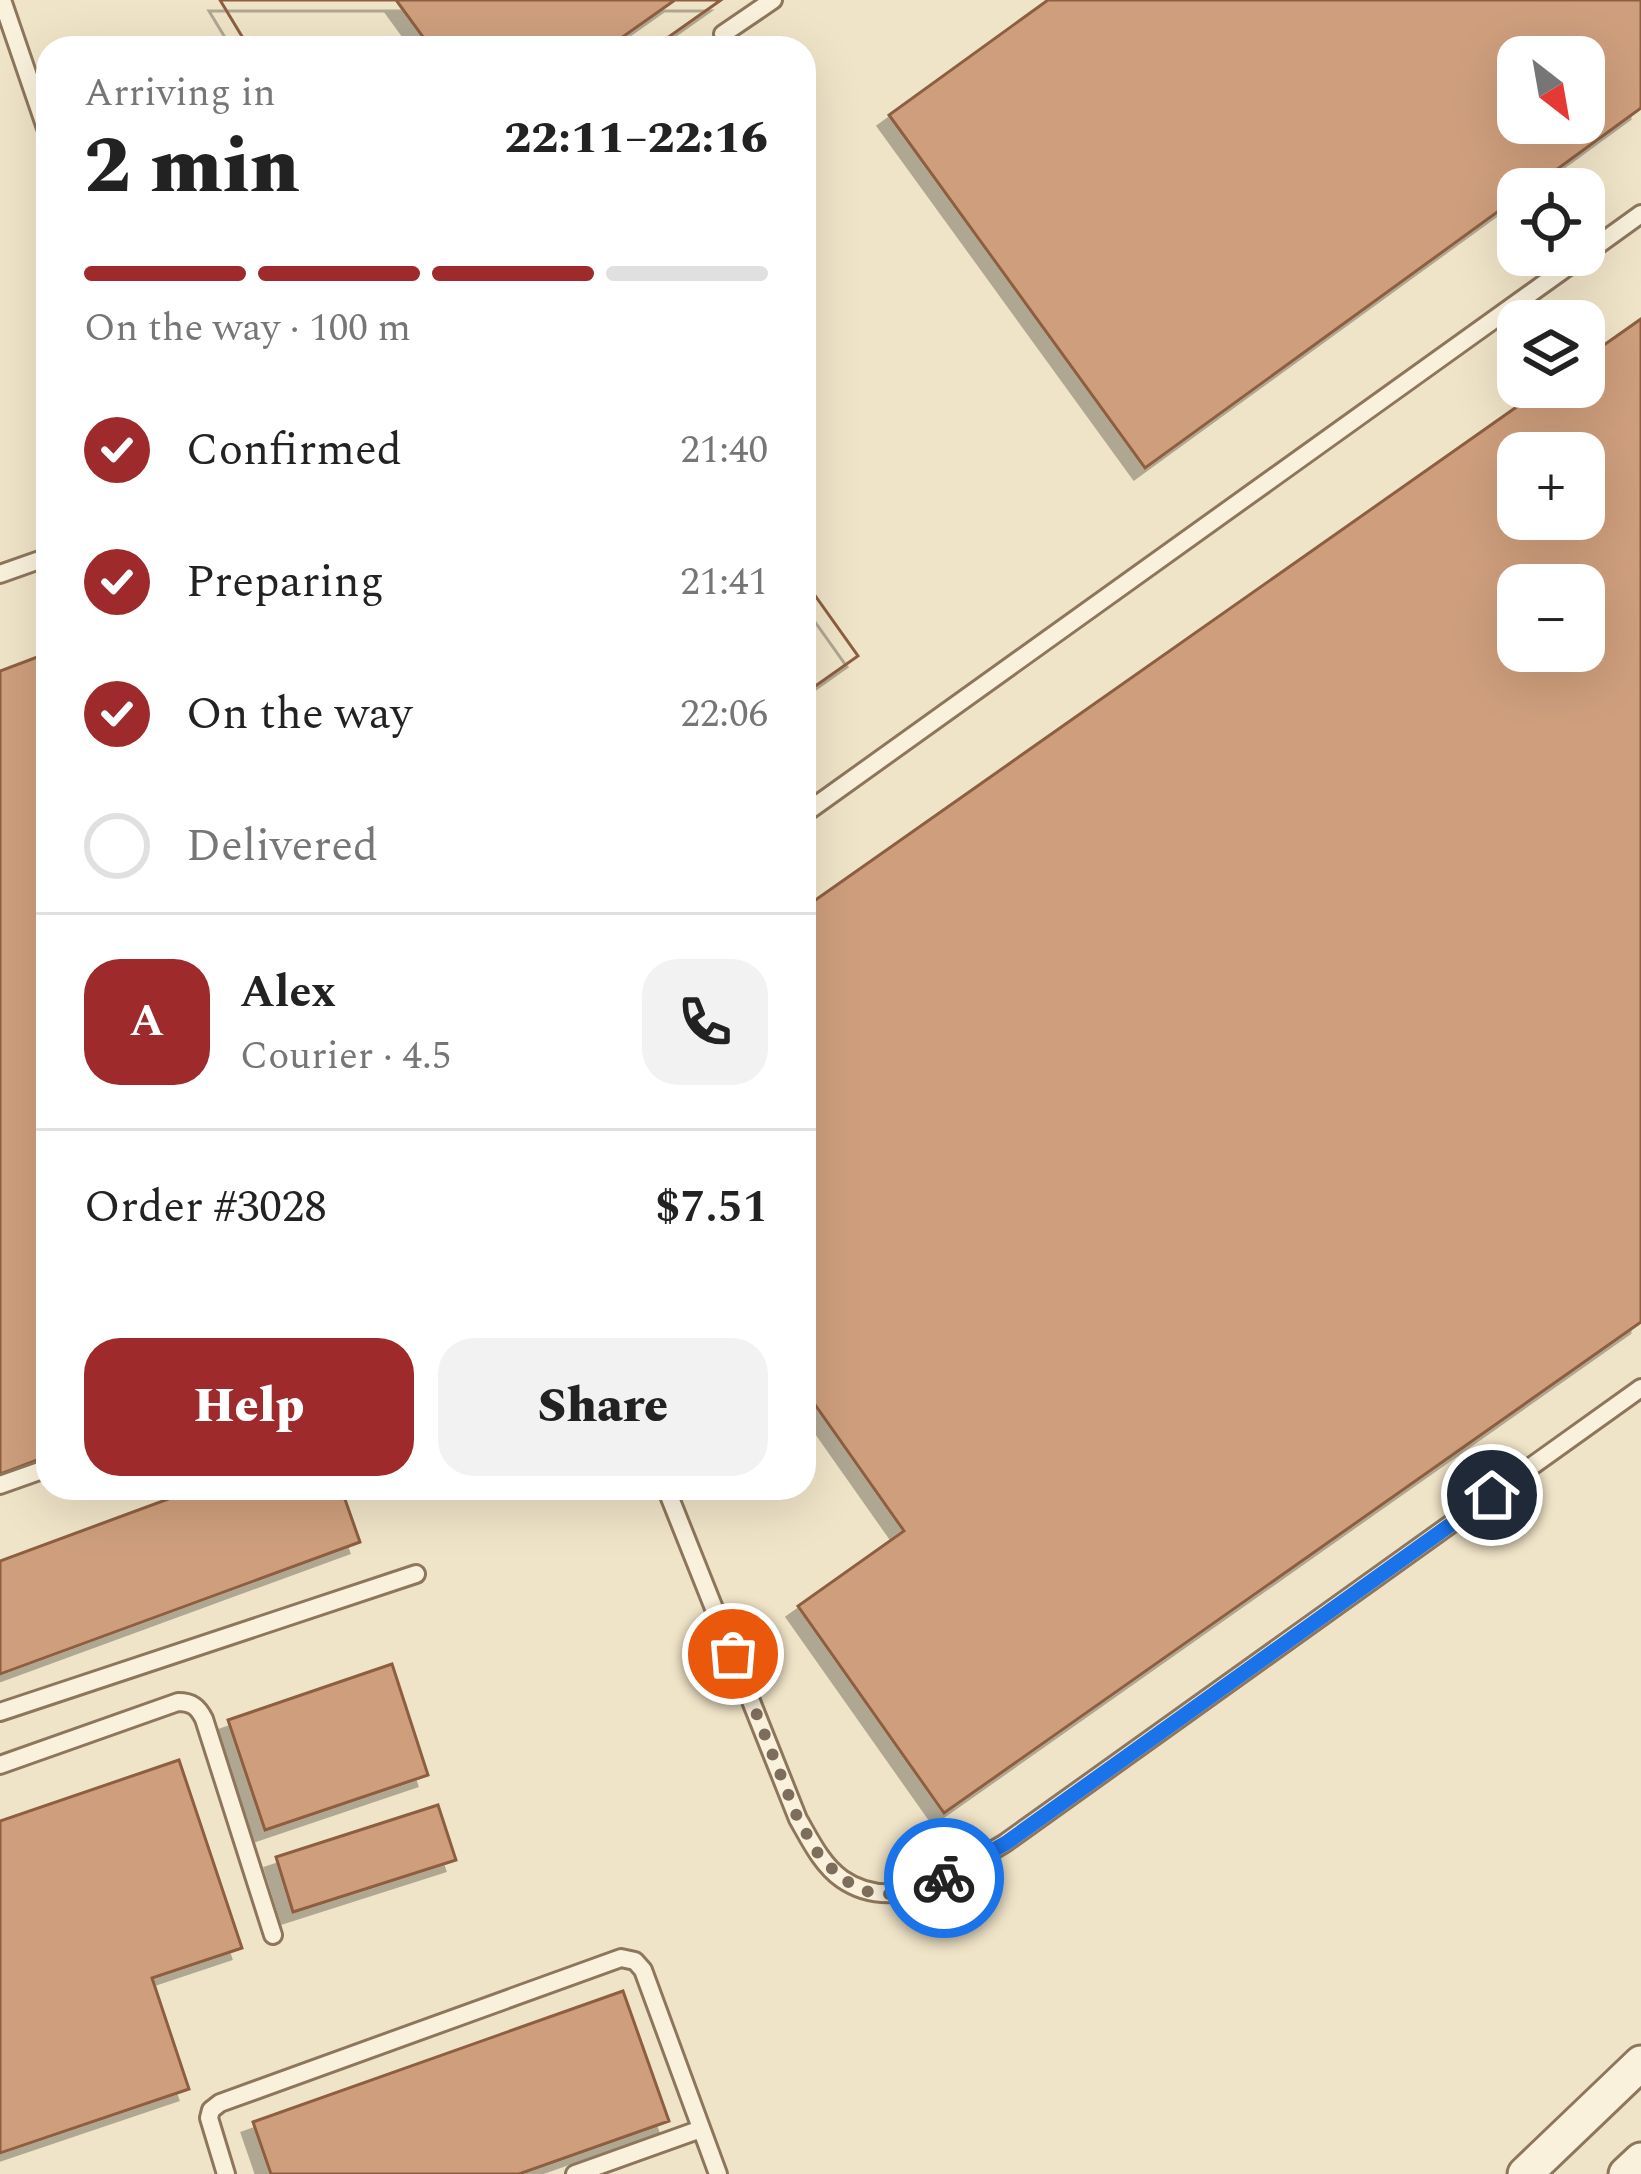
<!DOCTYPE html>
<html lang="en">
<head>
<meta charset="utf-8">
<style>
	:root { --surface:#fff; --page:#f2f2f2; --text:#222; --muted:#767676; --line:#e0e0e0; --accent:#9e2a2b }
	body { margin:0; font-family:Spectral,serif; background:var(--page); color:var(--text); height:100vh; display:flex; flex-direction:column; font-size:45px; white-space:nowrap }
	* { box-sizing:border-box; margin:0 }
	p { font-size:39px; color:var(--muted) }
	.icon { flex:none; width:66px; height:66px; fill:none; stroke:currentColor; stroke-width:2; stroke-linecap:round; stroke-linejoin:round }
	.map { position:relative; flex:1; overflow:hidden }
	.sheet { position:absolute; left:36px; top:36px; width:780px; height:1464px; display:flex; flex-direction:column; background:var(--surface); border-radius:36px; box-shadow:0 12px 48px #0002 }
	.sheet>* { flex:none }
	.needle { width:78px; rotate:149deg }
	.buttons { position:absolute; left:1497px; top:36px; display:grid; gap:24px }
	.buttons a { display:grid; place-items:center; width:108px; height:108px; border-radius:24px; background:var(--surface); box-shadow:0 12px 48px #0002; font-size:60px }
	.pin { position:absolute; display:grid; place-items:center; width:102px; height:102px; color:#fff; margin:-51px; border:6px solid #fff; border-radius:50%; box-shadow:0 3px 12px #0007 }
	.courier { position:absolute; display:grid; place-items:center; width:120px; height:120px; margin:-60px; border:9px solid #1a73e8; border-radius:50%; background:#fff; color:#222; box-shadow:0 3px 15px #0007 }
	.headline em { font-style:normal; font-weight:800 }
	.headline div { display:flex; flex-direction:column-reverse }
	.headline { display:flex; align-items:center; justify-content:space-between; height:204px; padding:0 48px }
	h1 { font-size:78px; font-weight:800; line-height:90px }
	.bar { display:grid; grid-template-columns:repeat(4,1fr); gap:18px 12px; align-content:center; height:144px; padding:0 48px }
	.bar i { height:15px; border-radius:9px; background:var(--line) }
	.bar .selected { background:var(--accent) }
	.bar p { grid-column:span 4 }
	.line { display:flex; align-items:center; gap:30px; padding:0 48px; border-top:3px solid var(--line) }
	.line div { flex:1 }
	.round { display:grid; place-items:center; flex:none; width:126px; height:126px; border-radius:36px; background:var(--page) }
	ol { padding:0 48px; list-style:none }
	li { display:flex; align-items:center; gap:36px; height:132px }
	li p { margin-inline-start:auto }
	li .icon { padding:12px; border-radius:50%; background:var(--accent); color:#fff; stroke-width:4 }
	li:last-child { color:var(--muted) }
	li i { width:66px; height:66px; border:6px solid var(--line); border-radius:50% }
	.button { display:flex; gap:24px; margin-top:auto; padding:24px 48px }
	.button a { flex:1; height:138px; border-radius:36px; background:var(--accent); color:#fff; font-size:48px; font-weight:800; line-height:138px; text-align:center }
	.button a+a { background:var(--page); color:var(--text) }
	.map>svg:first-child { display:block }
	.building { fill:#cf9f7d; stroke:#8d5f41; stroke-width:3; fill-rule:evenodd; filter:url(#shadow) }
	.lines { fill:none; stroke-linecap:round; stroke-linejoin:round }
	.lane-casing { stroke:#8d765c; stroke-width:22 }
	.street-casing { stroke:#8d765c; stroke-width:39 }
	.lane { stroke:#faf1dc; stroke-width:16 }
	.street { stroke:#faf1dc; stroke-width:33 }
	.done { stroke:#7c6e5b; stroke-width:12; stroke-dasharray:0 21.6 }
	.route { stroke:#1a73e8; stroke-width:15 }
</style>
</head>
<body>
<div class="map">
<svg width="1641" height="2174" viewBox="0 0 1641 2174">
	<defs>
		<filter id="shadow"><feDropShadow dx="-11" dy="11" stdDeviation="0" flood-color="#0004"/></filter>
	</defs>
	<rect width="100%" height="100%" fill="#f0e4c8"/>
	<path class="building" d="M220,0H721L653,48H249Z
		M220,0H721L653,48H249Z
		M396,0H675L607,48H431Z
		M1048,0H1641V108L1530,189H1518V197L1145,468L889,115ZM1518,57H1584V123H1518Z
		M1641,319V1322L944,1813L798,1606L904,1531L804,1389V908L1545,387H1584V359ZM1518,453H1584V519H1518ZM1518,585H1584V651H1518Z
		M804,580L858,656L804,694Z
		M804,580L858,656L804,694Z
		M48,653V1456L0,1474V671Z
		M198,1488H341L360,1542L0,1674V1561Z
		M392,1664L428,1775L265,1830L228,1720Z
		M179,1760L242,1948L152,1978L189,2089L0,2153V1821Z
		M438,1805L456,1860L293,1912L276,1857Z
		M623,1991L669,2121L519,2174H271L253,2122Z"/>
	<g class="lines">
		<defs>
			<path id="lane" d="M2,0L48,134
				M723,34L773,0
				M1584,255L1641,214
				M0,574L48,557
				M804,814L1584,255
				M0,1485L48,1468
				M666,1488L798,1819C810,1840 822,1865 842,1879C897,1917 958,1871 1005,1843L1641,1388
				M0,1712L416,1574
				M0,1765L178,1702C192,1702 198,1707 204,1719L273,1935
				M226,2174L209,2118L211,2110L220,2103L621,1958L635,1961L643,1970L718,2174
				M575,2174L701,2129"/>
			<path id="street" d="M1525,2174L1641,2063
				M1626,2174L1641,2160"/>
		</defs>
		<use href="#lane" class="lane-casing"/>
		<use href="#street" class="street-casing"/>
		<use href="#lane" class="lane"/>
		<use href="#street" class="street"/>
	</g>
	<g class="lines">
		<path class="done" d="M733,1654L798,1819L819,1855L842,1879L869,1892L898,1895L944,1878"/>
		<path class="route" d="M944,1878L1006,1843L1492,1495"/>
	</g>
</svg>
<div class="buttons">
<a><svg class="needle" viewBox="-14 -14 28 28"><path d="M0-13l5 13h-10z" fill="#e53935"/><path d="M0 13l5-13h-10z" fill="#767676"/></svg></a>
<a><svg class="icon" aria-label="locate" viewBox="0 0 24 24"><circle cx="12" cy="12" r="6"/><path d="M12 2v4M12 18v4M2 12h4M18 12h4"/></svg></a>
<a><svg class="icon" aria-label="layers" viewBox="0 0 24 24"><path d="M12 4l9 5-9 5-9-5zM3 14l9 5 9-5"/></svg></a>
<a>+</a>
<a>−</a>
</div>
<div class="pin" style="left:733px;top:1654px;background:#ea580c"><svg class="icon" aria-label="bag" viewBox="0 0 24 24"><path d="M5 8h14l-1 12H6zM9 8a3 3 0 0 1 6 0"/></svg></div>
<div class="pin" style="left:1492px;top:1495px;background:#1f2937"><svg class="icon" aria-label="home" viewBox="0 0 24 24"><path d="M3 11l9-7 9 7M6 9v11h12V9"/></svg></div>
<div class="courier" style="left:944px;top:1878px"><svg class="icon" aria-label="bike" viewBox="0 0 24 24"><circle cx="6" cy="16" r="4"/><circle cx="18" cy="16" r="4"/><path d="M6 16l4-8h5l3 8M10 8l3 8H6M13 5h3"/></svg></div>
<section class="sheet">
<div class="headline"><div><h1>2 min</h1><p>Arriving in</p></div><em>22:11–22:16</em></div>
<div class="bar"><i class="selected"></i><i class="selected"></i><i class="selected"></i><i></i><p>On the way · 100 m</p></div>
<ol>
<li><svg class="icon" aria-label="check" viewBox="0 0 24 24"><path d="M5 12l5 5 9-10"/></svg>Confirmed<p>21:40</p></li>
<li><svg class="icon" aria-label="check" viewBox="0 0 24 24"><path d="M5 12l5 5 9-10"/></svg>Preparing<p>21:41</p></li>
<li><svg class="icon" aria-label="check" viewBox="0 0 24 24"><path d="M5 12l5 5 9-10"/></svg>On the way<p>22:06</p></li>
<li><i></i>Delivered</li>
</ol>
<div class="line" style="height:216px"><b class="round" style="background:var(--accent);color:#fff">A</b><div><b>Alex</b><p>Courier · 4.5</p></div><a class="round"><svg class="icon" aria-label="phone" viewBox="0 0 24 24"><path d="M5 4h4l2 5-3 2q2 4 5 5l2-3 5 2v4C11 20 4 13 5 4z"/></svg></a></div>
<div class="line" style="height:156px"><div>Order #3028</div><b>$7.51</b></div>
<div class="button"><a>Help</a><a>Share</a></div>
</section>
</div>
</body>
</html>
